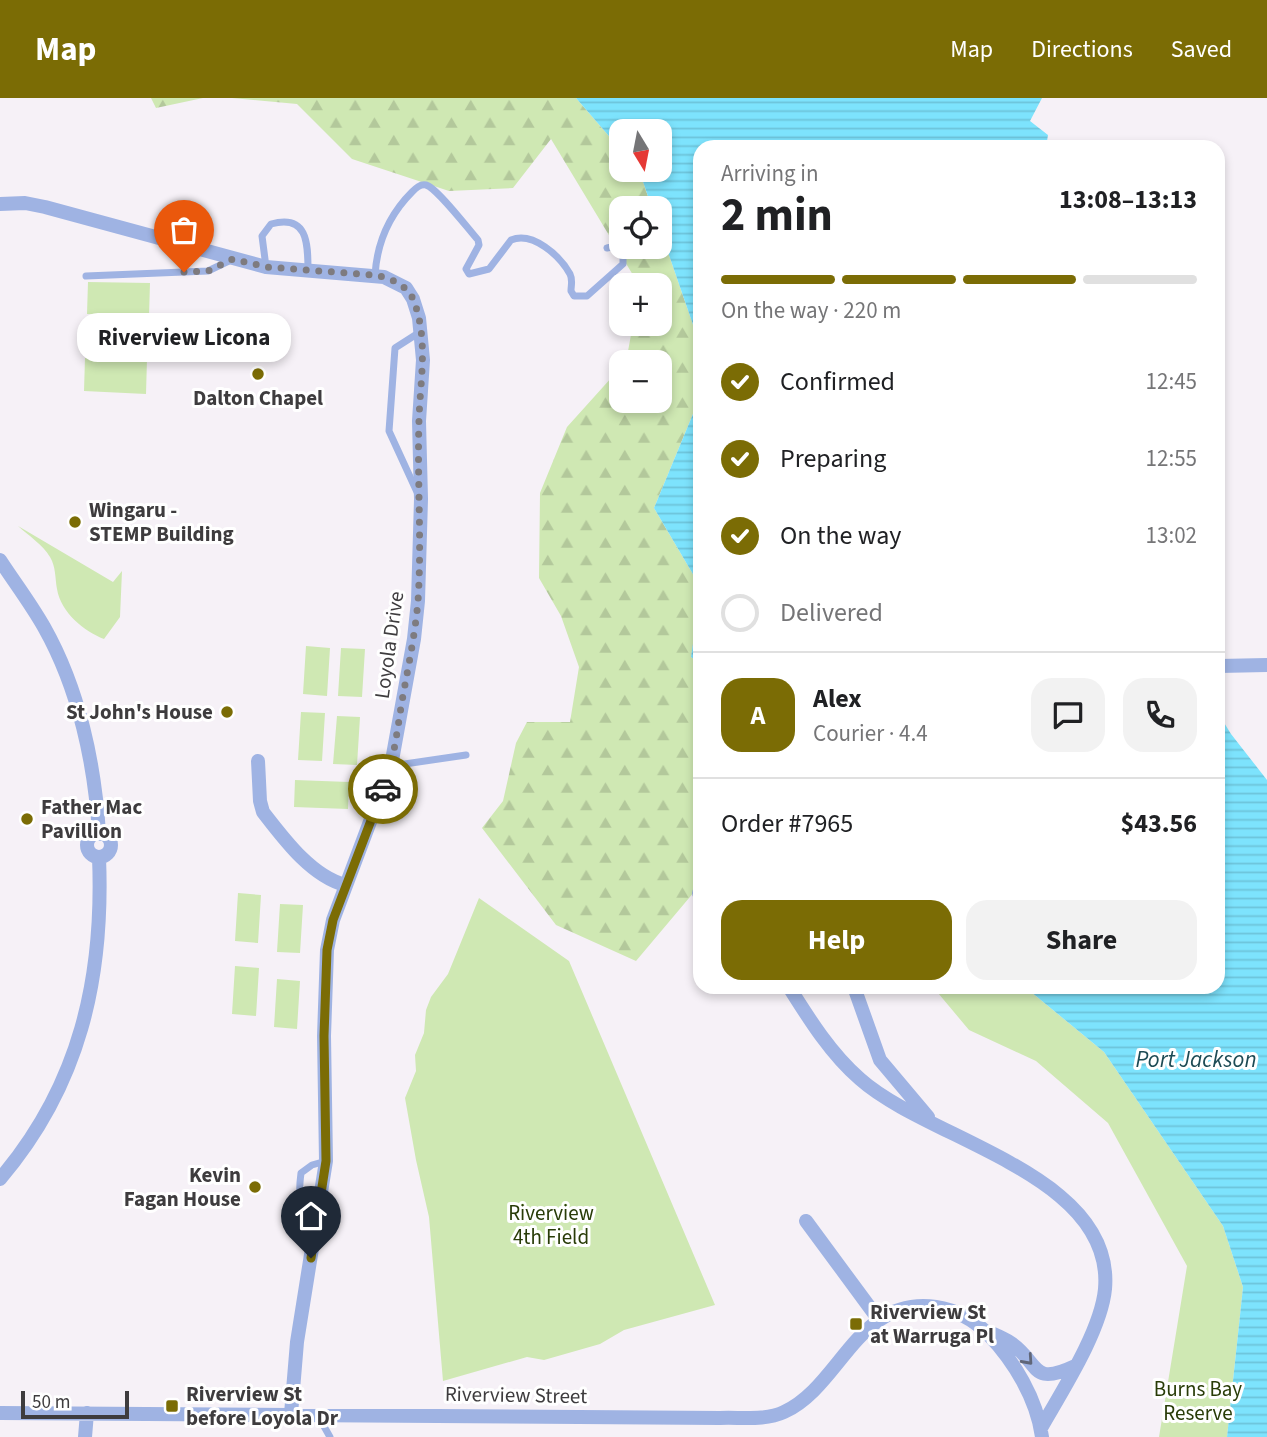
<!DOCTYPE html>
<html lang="en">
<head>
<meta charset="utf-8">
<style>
	:root { --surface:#fff; --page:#f2f2f2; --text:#202124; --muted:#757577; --line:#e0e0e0; --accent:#7b6c05 }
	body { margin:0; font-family:"Source Sans 3",sans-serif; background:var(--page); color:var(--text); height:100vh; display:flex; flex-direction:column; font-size:26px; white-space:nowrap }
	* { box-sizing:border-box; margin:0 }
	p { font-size:23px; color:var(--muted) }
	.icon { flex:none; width:38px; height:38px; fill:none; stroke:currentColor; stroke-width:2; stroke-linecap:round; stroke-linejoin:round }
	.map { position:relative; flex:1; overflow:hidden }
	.details { position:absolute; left:693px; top:42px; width:532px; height:854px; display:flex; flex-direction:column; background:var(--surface); border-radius:21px; box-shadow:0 4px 10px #0003 }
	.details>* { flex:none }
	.needle { width:46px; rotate:170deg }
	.controls { position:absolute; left:609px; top:21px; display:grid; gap:14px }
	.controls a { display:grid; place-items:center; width:63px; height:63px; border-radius:14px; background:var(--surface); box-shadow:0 4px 10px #0003; font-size:35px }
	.scale { position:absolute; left:21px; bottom:18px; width:108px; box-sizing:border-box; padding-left:7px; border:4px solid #3e3c3e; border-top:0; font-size:19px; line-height:24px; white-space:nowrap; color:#3e3c3e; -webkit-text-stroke:5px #fff; paint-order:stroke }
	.pin { position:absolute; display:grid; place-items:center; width:60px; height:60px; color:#fff; margin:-72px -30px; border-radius:50% 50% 50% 0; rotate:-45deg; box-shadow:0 0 7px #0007 }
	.pin .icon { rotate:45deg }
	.courier { position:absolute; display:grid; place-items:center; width:70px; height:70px; margin:-35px; border:5px solid #7b6c05; border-radius:50%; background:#fff; color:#222; box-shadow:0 2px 9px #0007 }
	.bubble { position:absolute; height:49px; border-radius:21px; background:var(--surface); box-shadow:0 4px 10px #0003; font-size:23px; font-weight:700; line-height:49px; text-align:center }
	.summary em { font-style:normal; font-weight:700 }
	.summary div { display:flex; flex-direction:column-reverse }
	.summary { display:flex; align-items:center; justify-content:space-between; height:119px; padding:0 28px }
	h1 { font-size:46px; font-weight:700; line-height:52px }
	.bar { display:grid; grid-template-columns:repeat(4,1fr); gap:10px 7px; align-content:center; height:84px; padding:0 28px }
	.bar i { height:9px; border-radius:5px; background:var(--line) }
	.bar .active { background:var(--accent) }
	.bar p { grid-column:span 4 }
	.line { display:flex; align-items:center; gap:18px; padding:0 28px; border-top:2px solid var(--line) }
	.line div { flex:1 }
	.round { display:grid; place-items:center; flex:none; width:74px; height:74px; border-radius:21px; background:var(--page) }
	ol { padding:0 28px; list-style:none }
	li { display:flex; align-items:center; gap:21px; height:77px }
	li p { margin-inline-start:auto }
	li .icon { padding:7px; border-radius:50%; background:var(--accent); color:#fff; stroke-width:4 }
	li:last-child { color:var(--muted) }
	li i { width:38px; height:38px; border:4px solid var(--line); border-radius:50% }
	.primary-button { display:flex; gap:14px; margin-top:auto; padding:14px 28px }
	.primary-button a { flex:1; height:80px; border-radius:21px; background:var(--accent); color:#fff; font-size:28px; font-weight:700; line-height:80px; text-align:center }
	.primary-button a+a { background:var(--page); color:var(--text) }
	header { display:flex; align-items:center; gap:42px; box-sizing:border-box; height:98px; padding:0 35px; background:var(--accent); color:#fff }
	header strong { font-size:33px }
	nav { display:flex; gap:38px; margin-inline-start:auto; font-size:24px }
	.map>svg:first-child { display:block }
	.forest { fill:url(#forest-firs) }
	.park { fill:#cfe8b3 }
	.water { fill:url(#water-rules) }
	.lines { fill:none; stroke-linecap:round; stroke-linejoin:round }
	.lane { stroke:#9fb3e3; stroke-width:7 }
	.street { stroke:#9fb3e3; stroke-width:14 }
	.oneway { stroke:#606678 }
	.done { stroke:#7e7b7f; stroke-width:7; stroke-dasharray:0 12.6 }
	.route { stroke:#7b6c05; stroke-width:9 }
	.poi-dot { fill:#7b6c05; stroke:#fff; stroke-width:2.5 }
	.labels { text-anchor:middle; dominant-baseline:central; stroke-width:6; stroke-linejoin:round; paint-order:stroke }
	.poi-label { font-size:21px; font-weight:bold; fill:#3e3c3e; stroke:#fff; text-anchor:start }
	.street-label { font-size:21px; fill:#3e3c3e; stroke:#fff }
	.park-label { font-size:21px; fill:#293c08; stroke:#fff }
	.water-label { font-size:23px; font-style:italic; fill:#1d4b55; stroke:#fff }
</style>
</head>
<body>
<header>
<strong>Map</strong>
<nav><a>Map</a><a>Directions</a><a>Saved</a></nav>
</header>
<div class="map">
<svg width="1267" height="1339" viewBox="0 0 1267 1339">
	<defs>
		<pattern id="forest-firs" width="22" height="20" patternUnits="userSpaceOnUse" patternTransform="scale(1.75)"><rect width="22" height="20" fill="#cfe8b3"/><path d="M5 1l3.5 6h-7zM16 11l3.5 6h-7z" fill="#b3c89b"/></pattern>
		<pattern id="water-rules" width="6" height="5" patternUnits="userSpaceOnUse" patternTransform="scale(1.75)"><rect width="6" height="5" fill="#7de3fd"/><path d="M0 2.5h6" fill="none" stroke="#6dc4da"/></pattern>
	</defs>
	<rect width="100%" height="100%" fill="#f6f1f7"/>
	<path class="forest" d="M151,0H203L156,10Z
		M232,0H576L621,52V72H639L652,110H621V149H660V131L700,247V299L654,410L694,478L697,519L691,559L700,565V787L636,863L556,827L482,730L503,703L516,645L527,624H570L579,569L561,518L539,480L540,395L567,329L621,269V303H660V264H626L633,226H660V187H639L551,41L513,90L449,93L352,61L297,6Z"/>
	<path class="park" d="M88,184L150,185L149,218L87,216Z
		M87,220L149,222L148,255L86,253Z
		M85,260L147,261L146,296L84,293Z
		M18,428L113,484L122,473L120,519L104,541C84,533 61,515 57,491C55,480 56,469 50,459C43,447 28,437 18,428Z
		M306,548L330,550L327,598L303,596Z
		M341,550L365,551L362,599L338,598Z
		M301,614L325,615L322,663L298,662Z
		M337,618L360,619L357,667L333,666Z
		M295,682L349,684L348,711L294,709Z
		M238,795L261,797L258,845L235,843Z
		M479,800L569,863L715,1207L624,1232L600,1246L544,1262L527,1259L443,1283L429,1119L416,1062L405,1000L416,973L415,957L424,935L426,912L431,899L448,876Z
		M280,806L303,807L300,855L277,854Z
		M235,868L259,870L256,918L232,916Z
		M277,881L300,883L297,931L274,929Z
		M933,889H1025L1104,954L1223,1128L1243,1189L1227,1339H1159L1187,1168L1108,1025L1036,963L969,932Z"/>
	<path class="water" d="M576,0H1042L1030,23L1048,37L1046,49H700V247L660,131V110H652L639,72H660V33H621V52Z
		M700,299V565L691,559L697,519L694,478L654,410Z
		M1218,615L1231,636L1267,682V1339H1227L1243,1189L1223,1128L1104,954L1025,889H1218Z"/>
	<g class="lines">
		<path class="lane" d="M607,150L621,147
			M266,169L262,138L271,126C307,116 308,144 308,172
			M375,177C377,145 389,117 412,94C416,90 420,86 426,87C437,90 469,132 478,142L479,147L466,171L469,176L489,171L511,142C533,133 560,158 570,176C573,182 571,187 571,193L574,198H587L623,166V149
			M86,178L208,173L233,161
			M417,394L389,333L395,250L420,234
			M391,668L466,657
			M317,1118C298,1105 298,1098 301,1075L312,1067L326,1063
			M317,1316L330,1339"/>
		<path class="street" d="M0,106L25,105L45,109L266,169L384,179L406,190L413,201L419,220L423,262L419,323L421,401L418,503L414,541L391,668L333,822L327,852L324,938L326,1063L297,1244L291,1316
			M0,462C15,485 31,506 44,529C79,591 95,666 99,736
			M1219,568L1267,567
			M258,663L260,703L263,714C284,741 311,778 345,787
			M87 747a12 12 0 1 1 24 0a12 12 0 1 1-24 0Z
			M699,795H700
			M789,889C809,921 831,956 860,981C928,1042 1115,1076 1105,1191C1101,1233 1062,1293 1041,1330
			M854,889L880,962L928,1019
			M0,1081C80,987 104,880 99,759
			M806,1123L879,1222
			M991,1235C998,1238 1005,1241 1011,1245C1040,1265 1030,1289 1075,1268
			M0,1315L720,1320C740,1319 765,1323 784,1314C841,1288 857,1198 936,1209C956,1212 974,1222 988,1236C1014,1263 1037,1301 1042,1339
			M85,1339L87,1315"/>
	</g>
	<defs><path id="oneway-chevron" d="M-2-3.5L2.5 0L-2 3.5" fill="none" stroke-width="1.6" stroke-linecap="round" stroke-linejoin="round" transform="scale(1.75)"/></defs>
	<use class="oneway" href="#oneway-chevron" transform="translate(1028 1262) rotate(48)"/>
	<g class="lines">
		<path class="done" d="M184,174L208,173L233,161L266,169L374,177C389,179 407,187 413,201C429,240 420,283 419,322C417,383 422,443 418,503C415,537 408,570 402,603C397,633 394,663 383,691"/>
		<path class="route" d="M311,1160L326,1063L324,938L327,852L333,822L383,691"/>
	</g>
	<g class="poi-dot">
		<circle cx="258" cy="276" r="7"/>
		<circle cx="75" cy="424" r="7"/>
		<circle cx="227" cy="614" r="7"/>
		<circle cx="27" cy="721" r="7"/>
		<circle cx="255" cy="1089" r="7"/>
		<rect x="849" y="1219" width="14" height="14" rx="3.5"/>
		<rect x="165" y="1301" width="14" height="14" rx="3.5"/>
	</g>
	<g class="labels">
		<g class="poi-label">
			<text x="258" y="300" text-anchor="middle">Dalton Chapel</text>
			<text x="89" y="412">Wingaru -<tspan x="89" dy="24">STEMP Building</tspan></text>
			<text x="213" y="614" text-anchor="end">St John's House</text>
			<text x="41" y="709">Father Mac<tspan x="41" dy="24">Pavillion</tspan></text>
			<text x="241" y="1077" text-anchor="end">Kevin<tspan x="241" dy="24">Fagan House</tspan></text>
			<text x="870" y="1214">Riverview St<tspan x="870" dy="24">at Warruga Pl</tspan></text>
			<text x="186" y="1296">Riverview St<tspan x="186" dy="24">before Loyola Dr</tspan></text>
		</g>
		<g class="street-label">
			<text transform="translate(389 547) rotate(-82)">Loyola Drive</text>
			<text transform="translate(516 1297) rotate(1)">Riverview Street</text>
		</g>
		<g class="park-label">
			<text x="551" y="1115">Riverview<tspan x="551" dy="24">4th Field</tspan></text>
			<text x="1198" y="1291">Burns Bay<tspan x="1198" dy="24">Reserve</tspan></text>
		</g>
		<g class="water-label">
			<text x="1196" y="961">Port Jackson</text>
		</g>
	</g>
</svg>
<div class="controls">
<a><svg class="needle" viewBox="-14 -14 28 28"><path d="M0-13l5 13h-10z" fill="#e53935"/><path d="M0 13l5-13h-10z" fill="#757577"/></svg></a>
<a><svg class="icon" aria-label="locate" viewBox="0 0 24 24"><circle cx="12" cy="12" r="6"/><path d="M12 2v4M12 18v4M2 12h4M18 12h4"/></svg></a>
<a>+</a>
<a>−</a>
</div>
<div class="scale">50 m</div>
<div class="pin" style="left:184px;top:174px;background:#ea580c"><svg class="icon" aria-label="bag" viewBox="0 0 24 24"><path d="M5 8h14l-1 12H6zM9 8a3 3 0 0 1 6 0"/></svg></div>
<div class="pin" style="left:311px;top:1160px;background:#1f2937"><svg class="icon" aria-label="home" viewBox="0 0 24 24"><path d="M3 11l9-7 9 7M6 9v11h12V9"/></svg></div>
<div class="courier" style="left:383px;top:691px"><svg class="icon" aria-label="car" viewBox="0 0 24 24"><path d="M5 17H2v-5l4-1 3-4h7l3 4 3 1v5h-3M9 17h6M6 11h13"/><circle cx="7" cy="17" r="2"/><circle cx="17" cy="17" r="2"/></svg></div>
<div class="bubble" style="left:77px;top:215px;width:214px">Riverview Licona</div>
<section class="details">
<div class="summary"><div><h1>2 min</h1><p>Arriving in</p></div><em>13:08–13:13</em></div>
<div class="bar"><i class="active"></i><i class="active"></i><i class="active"></i><i></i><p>On the way · 220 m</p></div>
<ol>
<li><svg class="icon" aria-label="check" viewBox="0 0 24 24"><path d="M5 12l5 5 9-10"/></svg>Confirmed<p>12:45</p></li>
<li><svg class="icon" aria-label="check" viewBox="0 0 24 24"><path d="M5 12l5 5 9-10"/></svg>Preparing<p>12:55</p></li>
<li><svg class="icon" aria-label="check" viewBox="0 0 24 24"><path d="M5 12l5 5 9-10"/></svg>On the way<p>13:02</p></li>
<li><i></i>Delivered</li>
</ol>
<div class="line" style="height:126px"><b class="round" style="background:var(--accent);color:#fff">A</b><div><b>Alex</b><p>Courier · 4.4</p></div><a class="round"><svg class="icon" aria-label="chat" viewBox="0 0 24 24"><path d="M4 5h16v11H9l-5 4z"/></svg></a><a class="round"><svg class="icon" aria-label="phone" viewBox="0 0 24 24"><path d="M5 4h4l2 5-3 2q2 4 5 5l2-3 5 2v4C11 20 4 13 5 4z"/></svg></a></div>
<div class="line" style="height:91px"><div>Order #7965</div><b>$43.56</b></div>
<div class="primary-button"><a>Help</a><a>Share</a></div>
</section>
</div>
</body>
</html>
